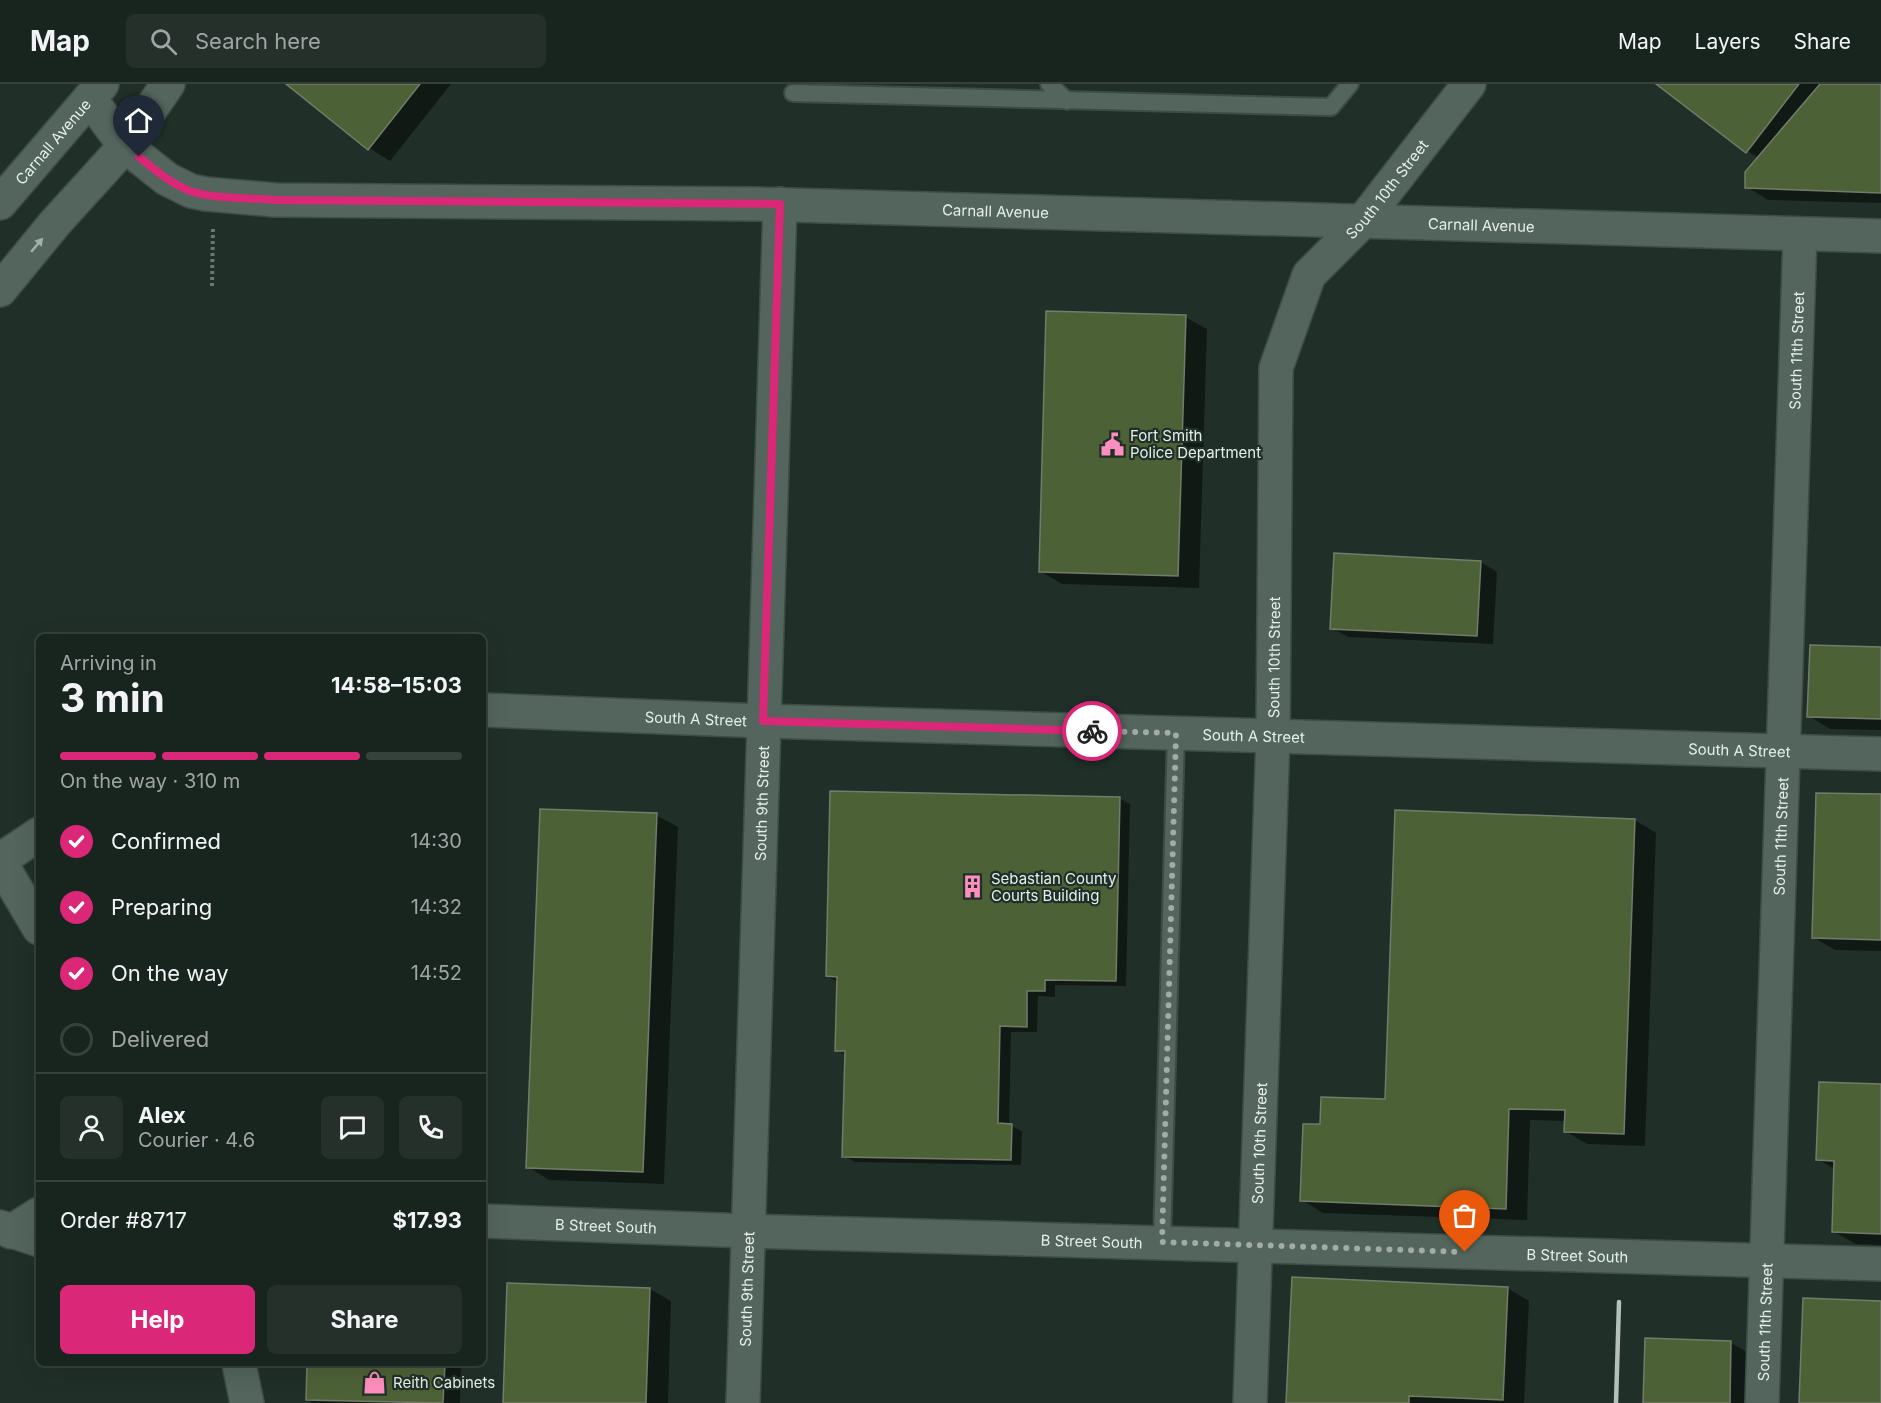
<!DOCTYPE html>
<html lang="en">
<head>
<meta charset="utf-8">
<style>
	:root { --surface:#18241e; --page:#25302b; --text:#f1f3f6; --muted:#9fa4a4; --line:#36413c; --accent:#db2777 }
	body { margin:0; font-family:Inter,sans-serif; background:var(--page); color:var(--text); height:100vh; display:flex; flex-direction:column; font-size:22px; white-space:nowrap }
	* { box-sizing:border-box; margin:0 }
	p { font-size:20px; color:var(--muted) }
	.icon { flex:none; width:33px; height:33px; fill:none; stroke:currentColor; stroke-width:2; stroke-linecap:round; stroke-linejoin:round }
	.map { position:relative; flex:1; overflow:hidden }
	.side { position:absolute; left:36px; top:550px; width:450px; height:732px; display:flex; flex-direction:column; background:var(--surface); border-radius:9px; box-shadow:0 6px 24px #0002,0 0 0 2px var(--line) }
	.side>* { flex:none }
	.pin { position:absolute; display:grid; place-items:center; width:51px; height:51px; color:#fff; margin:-62px -26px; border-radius:50% 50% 50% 0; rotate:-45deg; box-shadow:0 0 6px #0007 }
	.pin .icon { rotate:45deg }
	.courier { position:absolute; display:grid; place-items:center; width:60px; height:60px; margin:-30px; border:4px solid #db2777; border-radius:50%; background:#fff; color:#222; box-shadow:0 2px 8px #0007 }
	.overview em { font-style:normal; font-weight:700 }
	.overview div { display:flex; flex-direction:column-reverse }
	.overview { display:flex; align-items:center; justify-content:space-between; height:102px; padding:0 24px }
	h1 { font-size:39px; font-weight:700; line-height:45px }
	.bar { display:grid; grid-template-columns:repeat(4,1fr); gap:9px 6px; align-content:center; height:72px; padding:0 24px }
	.bar i { height:8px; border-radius:4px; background:var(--line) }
	.bar .current { background:var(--accent) }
	.bar p { grid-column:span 4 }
	.line { display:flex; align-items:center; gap:15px; padding:0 24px; border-top:2px solid var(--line) }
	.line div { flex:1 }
	.round { display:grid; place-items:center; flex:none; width:63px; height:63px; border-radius:9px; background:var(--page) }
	ol { padding:0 24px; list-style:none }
	li { display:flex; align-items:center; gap:18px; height:66px }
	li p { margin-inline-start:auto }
	li .icon { padding:6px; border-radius:50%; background:var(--accent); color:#fff; stroke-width:4 }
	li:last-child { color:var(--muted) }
	li i { width:33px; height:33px; border:3px solid var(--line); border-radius:50% }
	.action { display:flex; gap:12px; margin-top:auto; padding:12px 24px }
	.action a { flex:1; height:69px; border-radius:9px; background:var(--accent); color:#fff; font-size:24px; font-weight:700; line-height:69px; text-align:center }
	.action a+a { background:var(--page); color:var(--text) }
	header { display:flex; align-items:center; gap:36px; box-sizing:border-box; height:84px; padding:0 30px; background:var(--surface); border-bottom:2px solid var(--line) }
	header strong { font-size:28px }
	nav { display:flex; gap:33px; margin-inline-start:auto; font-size:21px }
	.search { width:420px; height:54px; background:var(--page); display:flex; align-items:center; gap:15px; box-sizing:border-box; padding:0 21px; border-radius:9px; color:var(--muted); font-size:22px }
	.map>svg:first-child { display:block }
	.shadow { fill:#0007 }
	.building { fill:#4d6136; stroke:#737b6b; stroke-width:1.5 }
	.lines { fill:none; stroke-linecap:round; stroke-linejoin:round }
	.service-casing { stroke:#3e4c45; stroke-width:20 }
	.minor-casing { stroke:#3e4c45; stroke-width:36 }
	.tertiary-casing { stroke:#3e4c45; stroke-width:36 }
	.secondary-casing { stroke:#3e4c45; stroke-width:36 }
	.path { stroke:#6a7871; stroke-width:4; stroke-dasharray:3 3; stroke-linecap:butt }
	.service { stroke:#53655c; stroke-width:16 }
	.minor { stroke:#53655c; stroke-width:33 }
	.tertiary { stroke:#53655c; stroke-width:33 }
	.secondary { stroke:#53655c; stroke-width:33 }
	.rail { stroke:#b4c0b9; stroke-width:4.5 }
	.oneway { fill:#a3b1aa }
	.done { stroke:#a0aca5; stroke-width:6; stroke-dasharray:0 10.8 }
	.route { stroke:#db2777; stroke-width:8 }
	.labels { text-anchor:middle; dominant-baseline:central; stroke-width:4.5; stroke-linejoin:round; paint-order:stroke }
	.street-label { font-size:15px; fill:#e5efe9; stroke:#203028 }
	.poi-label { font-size:15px; fill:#e5efe9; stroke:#203028; text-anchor:start }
</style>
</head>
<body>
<header>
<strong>Map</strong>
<div class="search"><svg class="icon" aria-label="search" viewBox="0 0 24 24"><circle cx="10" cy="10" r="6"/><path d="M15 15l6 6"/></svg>Search here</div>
<nav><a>Map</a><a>Layers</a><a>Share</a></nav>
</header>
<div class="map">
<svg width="1881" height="1319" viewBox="0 0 1881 1319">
	<rect width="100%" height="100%" fill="#203028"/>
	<path class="shadow" d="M289,0H451L390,77L369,64Z
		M1658,0H1881V119L1768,116L1747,103L1759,74L1747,67Z
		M1185,233L1207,245L1199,504L1062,500L1040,487Z
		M1481,478L1497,488L1493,560L1348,553L1332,544Z
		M1881,565V646L1830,645L1809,632Z
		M1881,712V867L1835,866L1813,853Z
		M1119,714L1130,720L1126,902L1055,901V913L1038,912L1037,948H1011L1009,1041L1022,1047L1021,1081L855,1078L844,1072L846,971L837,966L838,898L827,892Z
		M656,731L678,743L664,1100L549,1096L528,1083Z
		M1635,736L1656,749L1645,1062L1587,1060L1565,1047L1566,1037L1530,1036L1527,1136L1323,1129L1302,1116L1386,1016Z
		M1881,1002V1161L1856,1160L1834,1148L1836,1086L1818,1075Z
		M1507,1204L1529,1217L1524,1319H1288Z
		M650,1205L671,1217L668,1319H505Z
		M1731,1259L1752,1271L1751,1319H1645Z
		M309,1280H461L460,1319H313L307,1316Z"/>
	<path class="building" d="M286,0H420L368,66Z
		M1656,0H1799L1746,69Z
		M1820,0H1881V109L1745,104V88Z
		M1046,227L1186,231L1178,492L1039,488Z
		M1334,469L1481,477L1477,552L1330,545Z
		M1810,561L1881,563V635L1807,633Z
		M830,707L1120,713L1116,897L1045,896V907H1027V943L1000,942L998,1039L1012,1040L1011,1076L842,1073L845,967H835L837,893L826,892Z
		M1816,709L1881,710V856L1812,854Z
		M540,725L657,729L643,1088L526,1084Z
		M1395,726L1635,735L1624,1050L1564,1048L1565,1026L1509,1025L1506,1125L1300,1117L1303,1040H1320L1321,1013L1385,1015Z
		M1819,998L1881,1000V1150L1832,1148L1834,1077L1816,1076Z
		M1292,1193L1508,1203L1503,1316L1409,1312V1319H1286Z
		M507,1199L650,1204L646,1319H503Z
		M1803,1214L1881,1217V1319H1799Z
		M1645,1254L1731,1257L1730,1319H1643Z
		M307,1280H445L443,1319L306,1316Z"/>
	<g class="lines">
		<defs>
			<path id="service" d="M1049,0L1067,17
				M793,9L1331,23L1350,0
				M1162,1158L1176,649"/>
			<g id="minor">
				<path id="s1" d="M90,15L125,62L167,95L191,107L206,110L275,116L757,120L1881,152"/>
				<path id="s2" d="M0,119L102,0"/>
				<path d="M0,206L55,139L125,62L168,0"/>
				<path id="s3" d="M483,626L763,637L1881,670"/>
				<path d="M0,776L39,750"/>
				<path d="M0,1143L39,1156"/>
				<path id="s4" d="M743,1319L780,120"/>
				<path id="s5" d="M1250,1319L1273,652L1276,284L1309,191L1362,138L1469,0"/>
				<path id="s6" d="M1762,1319L1800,151"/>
			</g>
			<g id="tertiary">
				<path id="s7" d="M483,1137L748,1147L1881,1180"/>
			</g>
			<path id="secondary" d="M0,778L39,844
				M11,1148L39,1130
				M239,1280L247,1319"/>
		</defs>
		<use href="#service" class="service-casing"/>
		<use href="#minor" class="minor-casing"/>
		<use href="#tertiary" class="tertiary-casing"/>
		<use href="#secondary" class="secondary-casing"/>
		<path class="path" d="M212,202L213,142"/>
		<use href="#service" class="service"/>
		<use href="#minor" class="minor"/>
		<use href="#tertiary" class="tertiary"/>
		<use href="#secondary" class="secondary"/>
		<path class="rail" d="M1616,1319L1619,1218"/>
	</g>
	<defs><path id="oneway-solid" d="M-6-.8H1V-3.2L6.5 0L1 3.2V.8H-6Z" transform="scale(1.5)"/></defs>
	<use class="oneway" href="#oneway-solid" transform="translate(37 161) rotate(-50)"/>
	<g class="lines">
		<path class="done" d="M1092,647L1176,649L1162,1158L1465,1168"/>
		<path class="route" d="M139,73C155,86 170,99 190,107C214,115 249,114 275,116L780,120L763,637L1092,647"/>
	</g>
	<defs>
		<symbol id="civic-bare" viewBox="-9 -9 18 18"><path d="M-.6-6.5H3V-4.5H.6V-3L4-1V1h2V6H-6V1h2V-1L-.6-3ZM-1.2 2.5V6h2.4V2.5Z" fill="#fd8ebe" stroke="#203028" stroke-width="2.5" paint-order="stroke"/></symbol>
		<symbol id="building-bare" viewBox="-9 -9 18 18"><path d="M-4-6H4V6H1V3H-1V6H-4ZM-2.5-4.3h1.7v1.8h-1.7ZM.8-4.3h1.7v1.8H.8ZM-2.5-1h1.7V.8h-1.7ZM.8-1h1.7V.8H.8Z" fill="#fd8ebe" stroke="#203028" stroke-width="2.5" paint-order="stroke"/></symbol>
		<symbol id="shop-bare" viewBox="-9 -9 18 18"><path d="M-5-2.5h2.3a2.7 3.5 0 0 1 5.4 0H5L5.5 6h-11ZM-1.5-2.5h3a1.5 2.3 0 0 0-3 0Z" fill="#fd8ebe" stroke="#203028" stroke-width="2.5" paint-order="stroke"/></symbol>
	</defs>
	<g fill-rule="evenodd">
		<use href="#civic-bare" x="1096" y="344" width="33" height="33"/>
		<use href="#building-bare" x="956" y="786" width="33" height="33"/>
		<use href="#shop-bare" x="358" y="1282" width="33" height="33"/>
	</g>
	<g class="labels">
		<g class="street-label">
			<text stroke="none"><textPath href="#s2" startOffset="81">Carnall Avenue</textPath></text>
			<text stroke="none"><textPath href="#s5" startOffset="1250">South 10th Street</textPath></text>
			<text stroke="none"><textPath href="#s1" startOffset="944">Carnall Avenue</textPath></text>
			<text stroke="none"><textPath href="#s1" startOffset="1430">Carnall Avenue</textPath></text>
			<text stroke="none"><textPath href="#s6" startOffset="1053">South 11th Street</textPath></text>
			<text stroke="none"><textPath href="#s5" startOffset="746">South 10th Street</textPath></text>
			<text stroke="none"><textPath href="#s3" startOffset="213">South A Street</textPath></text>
			<text stroke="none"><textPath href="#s3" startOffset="771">South A Street</textPath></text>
			<text stroke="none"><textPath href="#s3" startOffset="1257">South A Street</textPath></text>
			<text stroke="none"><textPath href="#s4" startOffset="600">South 9th Street</textPath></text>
			<text stroke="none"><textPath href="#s6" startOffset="567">South 11th Street</textPath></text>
			<text stroke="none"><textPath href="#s5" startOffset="260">South 10th Street</textPath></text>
			<text stroke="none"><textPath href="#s7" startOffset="123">B Street South</textPath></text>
			<text stroke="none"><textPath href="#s7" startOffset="609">B Street South</textPath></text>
			<text stroke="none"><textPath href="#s7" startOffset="1095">B Street South</textPath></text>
			<text stroke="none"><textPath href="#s4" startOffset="114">South 9th Street</textPath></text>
			<text stroke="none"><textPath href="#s6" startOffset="81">South 11th Street</textPath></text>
		</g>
		<g class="poi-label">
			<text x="1130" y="351">Fort Smith<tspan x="1130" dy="17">Police Department</tspan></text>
			<text x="991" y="794">Sebastian County<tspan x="991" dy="17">Courts Building</tspan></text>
			<text x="393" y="1298">Reith Cabinets</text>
		</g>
	</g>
</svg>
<div class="pin" style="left:1465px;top:1168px;background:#ea580c"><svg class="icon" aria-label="bag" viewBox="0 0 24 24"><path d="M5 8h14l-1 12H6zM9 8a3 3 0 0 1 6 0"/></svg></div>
<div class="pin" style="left:139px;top:73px;background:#1f2937"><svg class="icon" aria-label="home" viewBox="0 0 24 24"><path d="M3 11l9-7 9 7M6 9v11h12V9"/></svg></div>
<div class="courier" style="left:1092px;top:647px"><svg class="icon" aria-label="bike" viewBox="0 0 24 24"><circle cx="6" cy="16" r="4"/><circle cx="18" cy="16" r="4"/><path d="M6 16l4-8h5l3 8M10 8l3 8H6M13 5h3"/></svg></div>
<section class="side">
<div class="overview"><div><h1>3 min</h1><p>Arriving in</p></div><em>14:58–15:03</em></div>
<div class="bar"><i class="current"></i><i class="current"></i><i class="current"></i><i></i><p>On the way · 310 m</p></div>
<ol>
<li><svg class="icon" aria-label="check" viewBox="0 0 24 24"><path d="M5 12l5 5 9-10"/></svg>Confirmed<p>14:30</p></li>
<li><svg class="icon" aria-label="check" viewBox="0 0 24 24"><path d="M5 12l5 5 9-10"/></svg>Preparing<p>14:32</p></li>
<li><svg class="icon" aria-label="check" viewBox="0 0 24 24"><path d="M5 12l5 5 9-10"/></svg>On the way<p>14:52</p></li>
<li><i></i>Delivered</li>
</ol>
<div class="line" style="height:108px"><a class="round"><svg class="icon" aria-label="person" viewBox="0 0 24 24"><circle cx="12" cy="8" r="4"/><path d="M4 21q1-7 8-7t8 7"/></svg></a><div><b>Alex</b><p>Courier · 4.6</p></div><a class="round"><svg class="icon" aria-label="chat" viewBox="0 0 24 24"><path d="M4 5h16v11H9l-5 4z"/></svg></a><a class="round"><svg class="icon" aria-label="phone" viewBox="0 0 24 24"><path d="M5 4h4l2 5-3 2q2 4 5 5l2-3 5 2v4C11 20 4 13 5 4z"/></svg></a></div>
<div class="line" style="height:78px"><div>Order #8717</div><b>$17.93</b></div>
<div class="action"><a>Help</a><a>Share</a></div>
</section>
</div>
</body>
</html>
